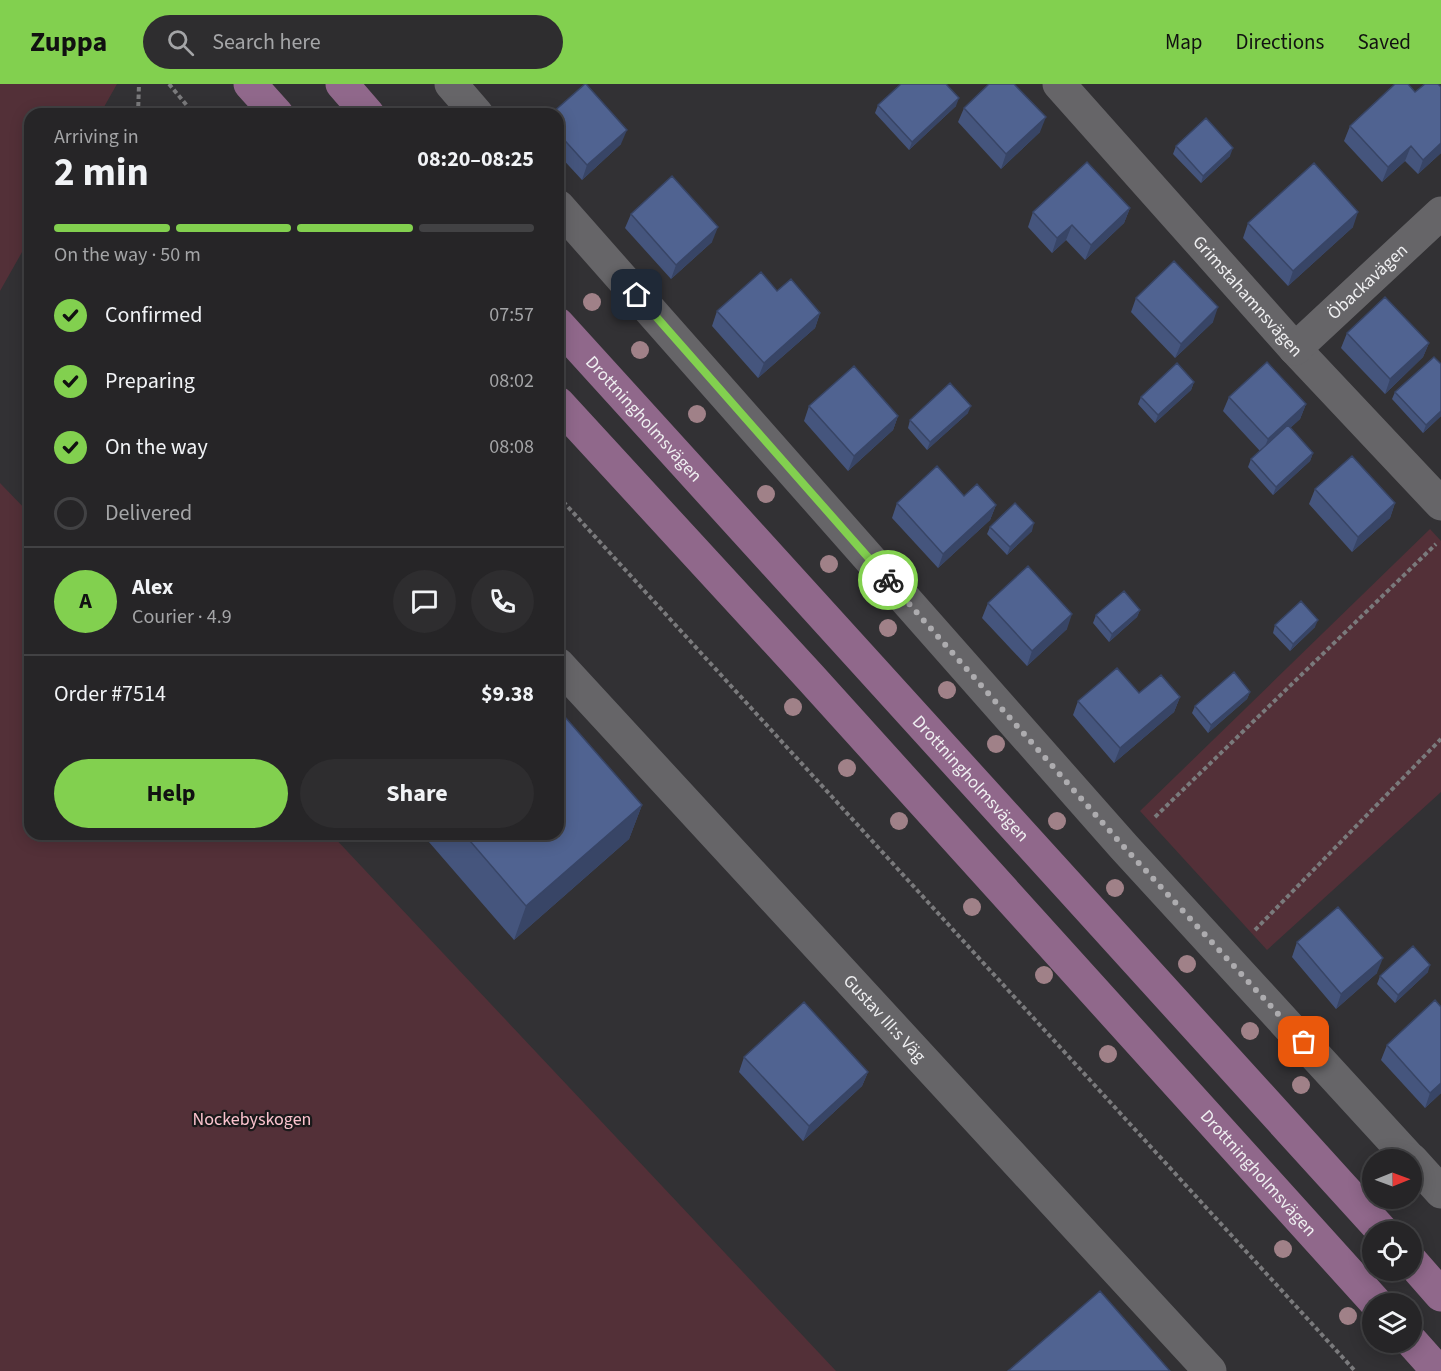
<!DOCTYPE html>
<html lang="en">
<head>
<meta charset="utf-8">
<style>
	:root { --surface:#262527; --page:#2e2d2f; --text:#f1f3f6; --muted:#a4a5a7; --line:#424244; --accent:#82d04f }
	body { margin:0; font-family:"Source Sans 3",sans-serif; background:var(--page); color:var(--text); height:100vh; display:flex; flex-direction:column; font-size:22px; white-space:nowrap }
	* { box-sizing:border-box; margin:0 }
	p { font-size:20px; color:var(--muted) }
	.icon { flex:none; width:33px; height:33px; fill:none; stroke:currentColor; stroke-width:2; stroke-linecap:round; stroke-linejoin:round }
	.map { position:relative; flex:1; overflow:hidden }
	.panel { position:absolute; left:24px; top:24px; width:540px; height:732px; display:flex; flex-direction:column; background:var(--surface); border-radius:18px; box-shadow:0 3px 15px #0003,0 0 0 2px var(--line) }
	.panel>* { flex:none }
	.needle { width:39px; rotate:89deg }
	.controls { position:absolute; left:1362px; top:1065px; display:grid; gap:12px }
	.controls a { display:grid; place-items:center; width:60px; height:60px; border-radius:50%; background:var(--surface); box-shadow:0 3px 15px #0003,0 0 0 2px var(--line); font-size:30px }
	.pin { position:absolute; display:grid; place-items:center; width:51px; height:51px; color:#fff; margin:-26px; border-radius:12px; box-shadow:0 3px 9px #0006 }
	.courier { position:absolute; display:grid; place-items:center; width:60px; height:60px; margin:-30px; border:4px solid #82d04f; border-radius:50%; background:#fff; color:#222; box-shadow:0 2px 8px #0007 }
	.overview em { font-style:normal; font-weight:700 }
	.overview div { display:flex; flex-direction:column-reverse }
	.overview { display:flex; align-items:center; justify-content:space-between; height:102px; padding:0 30px }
	h1 { font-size:39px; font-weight:700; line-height:45px }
	.bar { display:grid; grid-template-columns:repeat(4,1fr); gap:9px 6px; align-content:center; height:72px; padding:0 30px }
	.bar i { height:8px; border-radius:4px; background:var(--line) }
	.bar .active { background:var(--accent) }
	.bar p { grid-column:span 4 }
	.line { display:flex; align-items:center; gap:15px; padding:0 30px; border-top:2px solid var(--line) }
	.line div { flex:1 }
	.round { display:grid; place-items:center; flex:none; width:63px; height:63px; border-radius:32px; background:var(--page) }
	ol { padding:0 30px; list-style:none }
	li { display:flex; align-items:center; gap:18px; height:66px }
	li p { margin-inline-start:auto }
	li .icon { padding:6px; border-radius:50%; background:var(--accent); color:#111; stroke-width:4 }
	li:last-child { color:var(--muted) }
	li i { width:33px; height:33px; border:3px solid var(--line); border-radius:50% }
	.button { display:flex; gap:12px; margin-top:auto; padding:12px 30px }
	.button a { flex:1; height:69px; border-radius:36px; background:var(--accent); color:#111; font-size:24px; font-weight:700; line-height:69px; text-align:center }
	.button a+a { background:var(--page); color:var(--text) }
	header { display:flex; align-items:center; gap:36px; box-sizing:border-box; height:84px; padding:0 30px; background:var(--accent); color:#111 }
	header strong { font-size:28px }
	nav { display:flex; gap:33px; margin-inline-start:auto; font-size:21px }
	.search { width:420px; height:54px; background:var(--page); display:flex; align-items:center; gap:15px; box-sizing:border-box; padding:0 21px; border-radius:33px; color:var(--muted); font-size:22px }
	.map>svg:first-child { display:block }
	.green { fill:#533038 }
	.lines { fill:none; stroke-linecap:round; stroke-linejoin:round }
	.path { stroke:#7a7a7c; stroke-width:4; stroke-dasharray:4.5 3; stroke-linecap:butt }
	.minor { stroke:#666568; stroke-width:33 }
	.major { stroke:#90688b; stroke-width:33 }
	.tree { fill:#a08188 }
	.wall { fill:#45557d }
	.shaded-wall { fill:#384566 }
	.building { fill:#506391; stroke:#384566; stroke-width:1.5 }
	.done { stroke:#adacaf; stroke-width:6; stroke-dasharray:0 10.8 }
	.route { stroke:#82d04f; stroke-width:8 }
	.labels { text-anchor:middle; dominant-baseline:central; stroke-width:4.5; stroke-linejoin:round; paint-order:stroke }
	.street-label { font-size:18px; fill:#efeff1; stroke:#1a191a }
	.park-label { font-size:18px; fill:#fac2cd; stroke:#1a191a }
</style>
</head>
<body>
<header>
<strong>Zuppa</strong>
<div class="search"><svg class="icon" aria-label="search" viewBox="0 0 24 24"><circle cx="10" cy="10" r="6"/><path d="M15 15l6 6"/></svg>Search here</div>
<nav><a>Map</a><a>Directions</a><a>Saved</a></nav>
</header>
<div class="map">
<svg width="1441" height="1287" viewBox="0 0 1441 1287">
	<rect width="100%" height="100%" fill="#323134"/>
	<path class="green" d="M0,0H117L100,30H30V154L0,207Z
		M0,399L30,430V750H331L836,1287H0Z
		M1430,445L1441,457V708L1267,866L1140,727Z"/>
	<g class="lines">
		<path class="path" d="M169,0L194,30
			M138,30L139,0
			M558,412L1355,1287
			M1155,733L1436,460
			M1255,846L1441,655"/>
		<g class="minor">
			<path d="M451,0L477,30"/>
			<path id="s1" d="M1059,0L1295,265L1441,420"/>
			<path d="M558,122L1124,763L1411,1076"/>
			<path id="s2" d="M1295,265L1441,129"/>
			<path id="s3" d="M558,580L1210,1287"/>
			<path d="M1412,1076L1441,1108"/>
		</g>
		<g class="major">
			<path d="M250,0L277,30"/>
			<path d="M342,0L368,30"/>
			<path id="s4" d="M558,240L1383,1148"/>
			<path id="s5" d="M558,319L811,594L1377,1220"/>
			<path d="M1412,1178L1441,1211"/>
			<path d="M1412,1258L1438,1287"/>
		</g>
	</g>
	<g class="tree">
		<circle cx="592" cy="218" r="9"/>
		<circle cx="640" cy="266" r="9"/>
		<circle cx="697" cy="330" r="9"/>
		<circle cx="766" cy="410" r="9"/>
		<circle cx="829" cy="480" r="9"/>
		<circle cx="888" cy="544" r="9"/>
		<circle cx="947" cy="606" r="9"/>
		<circle cx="793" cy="623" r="9"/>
		<circle cx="996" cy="660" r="9"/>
		<circle cx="847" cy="684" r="9"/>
		<circle cx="899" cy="737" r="9"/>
		<circle cx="1057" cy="737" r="9"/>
		<circle cx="1115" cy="804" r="9"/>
		<circle cx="972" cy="823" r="9"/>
		<circle cx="1187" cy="880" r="9"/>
		<circle cx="1044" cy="891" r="9"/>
		<circle cx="1250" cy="947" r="9"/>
		<circle cx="1108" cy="970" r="9"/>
		<circle cx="1301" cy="1001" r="9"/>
		<circle cx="1283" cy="1165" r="9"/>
		<circle cx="1348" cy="1232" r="9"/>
	</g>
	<path class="wall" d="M1441,3V69L1418,90L1405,77L1382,98L1344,57L1350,42L1415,8Z
		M878,21L956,22L909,66L875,29Z
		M964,24L1040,48L1001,85L958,38Z
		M558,30L621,60L582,96L558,70Z
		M1176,62L1230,72L1201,99L1173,70Z
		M1130,124L1124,139L1085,176L1066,156L1052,169L1028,143L1033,128Z
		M631,130L712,158L671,195L625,144Z
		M1248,139L1353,143L1288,202L1243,154Z
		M777,207L820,229L815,244L758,294L712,242L717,227Z
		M1136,214L1213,238L1175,274L1131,228Z
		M1347,249L1429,259L1423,273L1385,310L1341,264Z
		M1194,298L1191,306L1155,339L1138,320L1141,313Z
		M1395,308L1441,332L1423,349L1392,315Z
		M1229,313L1306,320L1300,335L1290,344L1313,369L1310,377L1273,411L1248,383L1251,375L1260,367L1223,327Z
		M809,322L898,332L893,346L848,387L804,337Z
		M968,329L927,366L908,344L910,336Z
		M1315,405L1395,419L1390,434L1352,468L1309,420Z
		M964,412L996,421L990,436L938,484L892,434L897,419Z
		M990,443L1032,447L1007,471L987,450Z
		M988,519L1067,545L1027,582L982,534Z
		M1140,526L1137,533L1109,558L1093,539L1096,531Z
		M1275,541L1315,543L1290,567L1273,549Z
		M1250,608L1247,615L1208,649L1192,629L1195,622Z
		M1139,609L1180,613L1174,628L1114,679L1073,631L1078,617Z
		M642,721L629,755L514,856L422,750H558Z
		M1297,858L1377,889L1336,925L1292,873Z
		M1428,888L1395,919L1377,900L1380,892Z
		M1441,923V1009L1425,1024L1381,976L1387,961Z
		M744,973L868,988L862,1002L803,1057L739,988Z"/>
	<path class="shaded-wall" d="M959,14L956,22L909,66L912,58Z
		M1046,33L1040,48L1001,85L1006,70Z
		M627,46L621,60L582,96L587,81Z
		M1441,59V69L1418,90L1423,76Z
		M1411,62L1405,77L1382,98L1388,83Z
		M1233,64L1230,72L1201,99L1203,92Z
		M1130,124L1124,139L1085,176L1091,161Z
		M1358,128L1353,143L1288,202L1293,187Z
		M1072,141L1066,156L1052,169L1057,154Z
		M718,143L712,158L671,195L676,181Z
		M1218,223L1213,238L1175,274L1181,260Z
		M820,229L815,244L758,294L764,279Z
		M1429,259L1423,273L1385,310L1390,295Z
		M1194,298L1191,306L1155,339L1158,331Z
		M1306,320L1300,335L1262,370L1268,355Z
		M971,322L968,329L927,366L930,358Z
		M1441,327V332L1423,349L1426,341Z
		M898,332L893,346L848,387L854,372Z
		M1313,369L1310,377L1273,411L1276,403Z
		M1395,419L1390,434L1352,468L1358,453Z
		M996,421L990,436L938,484L943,470Z
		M1034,439L1032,447L1007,471L1010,463Z
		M1140,526L1137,533L1109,558L1112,550Z
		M1072,530L1067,545L1027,582L1032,567Z
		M1318,536L1315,543L1290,567L1293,560Z
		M1250,608L1247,615L1208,649L1211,641Z
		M1180,613L1174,628L1114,679L1120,664Z
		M642,721L629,755L514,856L526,822Z
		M1383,874L1377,889L1336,925L1341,910Z
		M1430,881L1428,888L1395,919L1398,911Z
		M868,988L862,1002L803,1057L809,1042Z
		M1441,999V1009L1425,1024L1430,1009Z"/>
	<path class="building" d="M585,0H586L627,46L587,81L558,49V30H551Z
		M901,0H946L959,14L912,58L878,21Z
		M989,0H1014L1046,33L1006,70L964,24Z
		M1395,0H1408L1415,8L1425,0H1438L1441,3V59L1423,76L1411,62L1388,83L1350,42Z
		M1206,34L1233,64L1203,92L1176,62Z
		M1087,78L1130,124L1091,161L1072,141L1057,154L1033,128Z
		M1314,79L1358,128L1293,187L1248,139Z
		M672,92L718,143L676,181L631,130Z
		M1174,177L1218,223L1181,260L1136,214Z
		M761,188L777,207L791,195L820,229L764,279L717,227Z
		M1385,213L1429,259L1390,295L1347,249Z
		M1434,273L1441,280V327L1426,341L1395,308Z
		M1267,278L1306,320L1268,355L1229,313Z
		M1177,279L1194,298L1158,331L1141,313Z
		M854,282L898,332L854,372L809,322Z
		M950,299L971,322L930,358L910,336Z
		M1288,341L1313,369L1276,403L1251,375Z
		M1352,372L1395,419L1358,453L1315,405Z
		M937,382L964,412L977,400L996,421L943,470L897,419Z
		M1015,419L1034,439L1010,463L990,443Z
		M1028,482L1072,530L1032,567L988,519Z
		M1124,507L1140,526L1112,550L1096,531Z
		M1301,517L1318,536L1293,560L1275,541Z
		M1117,584L1139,609L1161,591L1180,613L1120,664L1078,617Z
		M1234,588L1250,608L1211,641L1195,622Z
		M558,625L642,721L526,822L464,750H558Z
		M1338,823L1383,874L1341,910L1297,858Z
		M1413,862L1430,881L1398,911L1380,892Z
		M1435,916L1441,923V999L1430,1009L1387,961Z
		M804,918L868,988L809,1042L744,973Z
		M1100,1207L1170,1287H1008Z"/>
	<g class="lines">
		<path class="done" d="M888,496L1124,763L1304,958"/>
		<path class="route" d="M637,211L888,496"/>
	</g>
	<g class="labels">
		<g class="street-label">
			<text stroke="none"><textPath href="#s2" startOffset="99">Öbackavägen</textPath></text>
			<text stroke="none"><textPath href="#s1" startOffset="284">Grimstahamnsvägen</textPath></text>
			<text stroke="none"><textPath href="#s4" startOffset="128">Drottningholmsvägen</textPath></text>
			<text stroke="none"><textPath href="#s4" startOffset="614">Drottningholmsvägen</textPath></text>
			<text stroke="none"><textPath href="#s3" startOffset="482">Gustav III:s Väg</textPath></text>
			<text stroke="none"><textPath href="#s5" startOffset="1041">Drottningholmsvägen</textPath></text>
		</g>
		<g class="park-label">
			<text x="252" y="1035">Nockebyskogen</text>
		</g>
	</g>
</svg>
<div class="controls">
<a><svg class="needle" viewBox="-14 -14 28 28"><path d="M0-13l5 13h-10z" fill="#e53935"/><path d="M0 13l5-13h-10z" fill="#a4a5a7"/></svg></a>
<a><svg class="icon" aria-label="locate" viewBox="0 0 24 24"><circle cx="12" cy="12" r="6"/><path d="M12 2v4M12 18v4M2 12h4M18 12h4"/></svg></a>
<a><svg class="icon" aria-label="layers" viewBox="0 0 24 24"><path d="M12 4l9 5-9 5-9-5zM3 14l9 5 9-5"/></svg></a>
</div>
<div class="pin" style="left:1304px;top:958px;background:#ea580c"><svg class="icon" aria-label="bag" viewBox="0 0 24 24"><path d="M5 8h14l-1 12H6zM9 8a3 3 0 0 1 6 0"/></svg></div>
<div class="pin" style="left:637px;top:211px;background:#1f2937"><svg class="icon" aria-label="home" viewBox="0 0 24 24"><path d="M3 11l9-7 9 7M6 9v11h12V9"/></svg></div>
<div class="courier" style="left:888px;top:496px"><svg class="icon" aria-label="bike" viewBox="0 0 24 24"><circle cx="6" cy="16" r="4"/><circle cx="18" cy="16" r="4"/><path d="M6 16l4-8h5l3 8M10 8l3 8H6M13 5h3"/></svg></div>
<section class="panel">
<div class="overview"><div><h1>2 min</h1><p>Arriving in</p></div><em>08:20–08:25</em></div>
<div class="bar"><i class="active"></i><i class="active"></i><i class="active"></i><i></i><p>On the way · 50 m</p></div>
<ol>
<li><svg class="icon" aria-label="check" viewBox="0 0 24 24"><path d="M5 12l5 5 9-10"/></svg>Confirmed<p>07:57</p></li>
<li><svg class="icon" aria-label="check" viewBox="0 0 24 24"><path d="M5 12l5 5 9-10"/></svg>Preparing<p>08:02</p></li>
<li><svg class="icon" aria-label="check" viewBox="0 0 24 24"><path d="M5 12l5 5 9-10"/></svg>On the way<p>08:08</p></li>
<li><i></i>Delivered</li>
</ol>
<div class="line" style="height:108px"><b class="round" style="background:var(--accent);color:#111">A</b><div><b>Alex</b><p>Courier · 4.9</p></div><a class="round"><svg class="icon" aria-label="chat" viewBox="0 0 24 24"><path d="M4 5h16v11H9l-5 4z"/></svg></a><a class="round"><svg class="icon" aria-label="phone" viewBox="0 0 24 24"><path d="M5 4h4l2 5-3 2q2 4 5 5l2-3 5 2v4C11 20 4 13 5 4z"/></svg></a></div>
<div class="line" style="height:78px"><div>Order #7514</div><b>$9.38</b></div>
<div class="button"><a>Help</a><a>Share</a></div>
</section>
</div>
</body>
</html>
